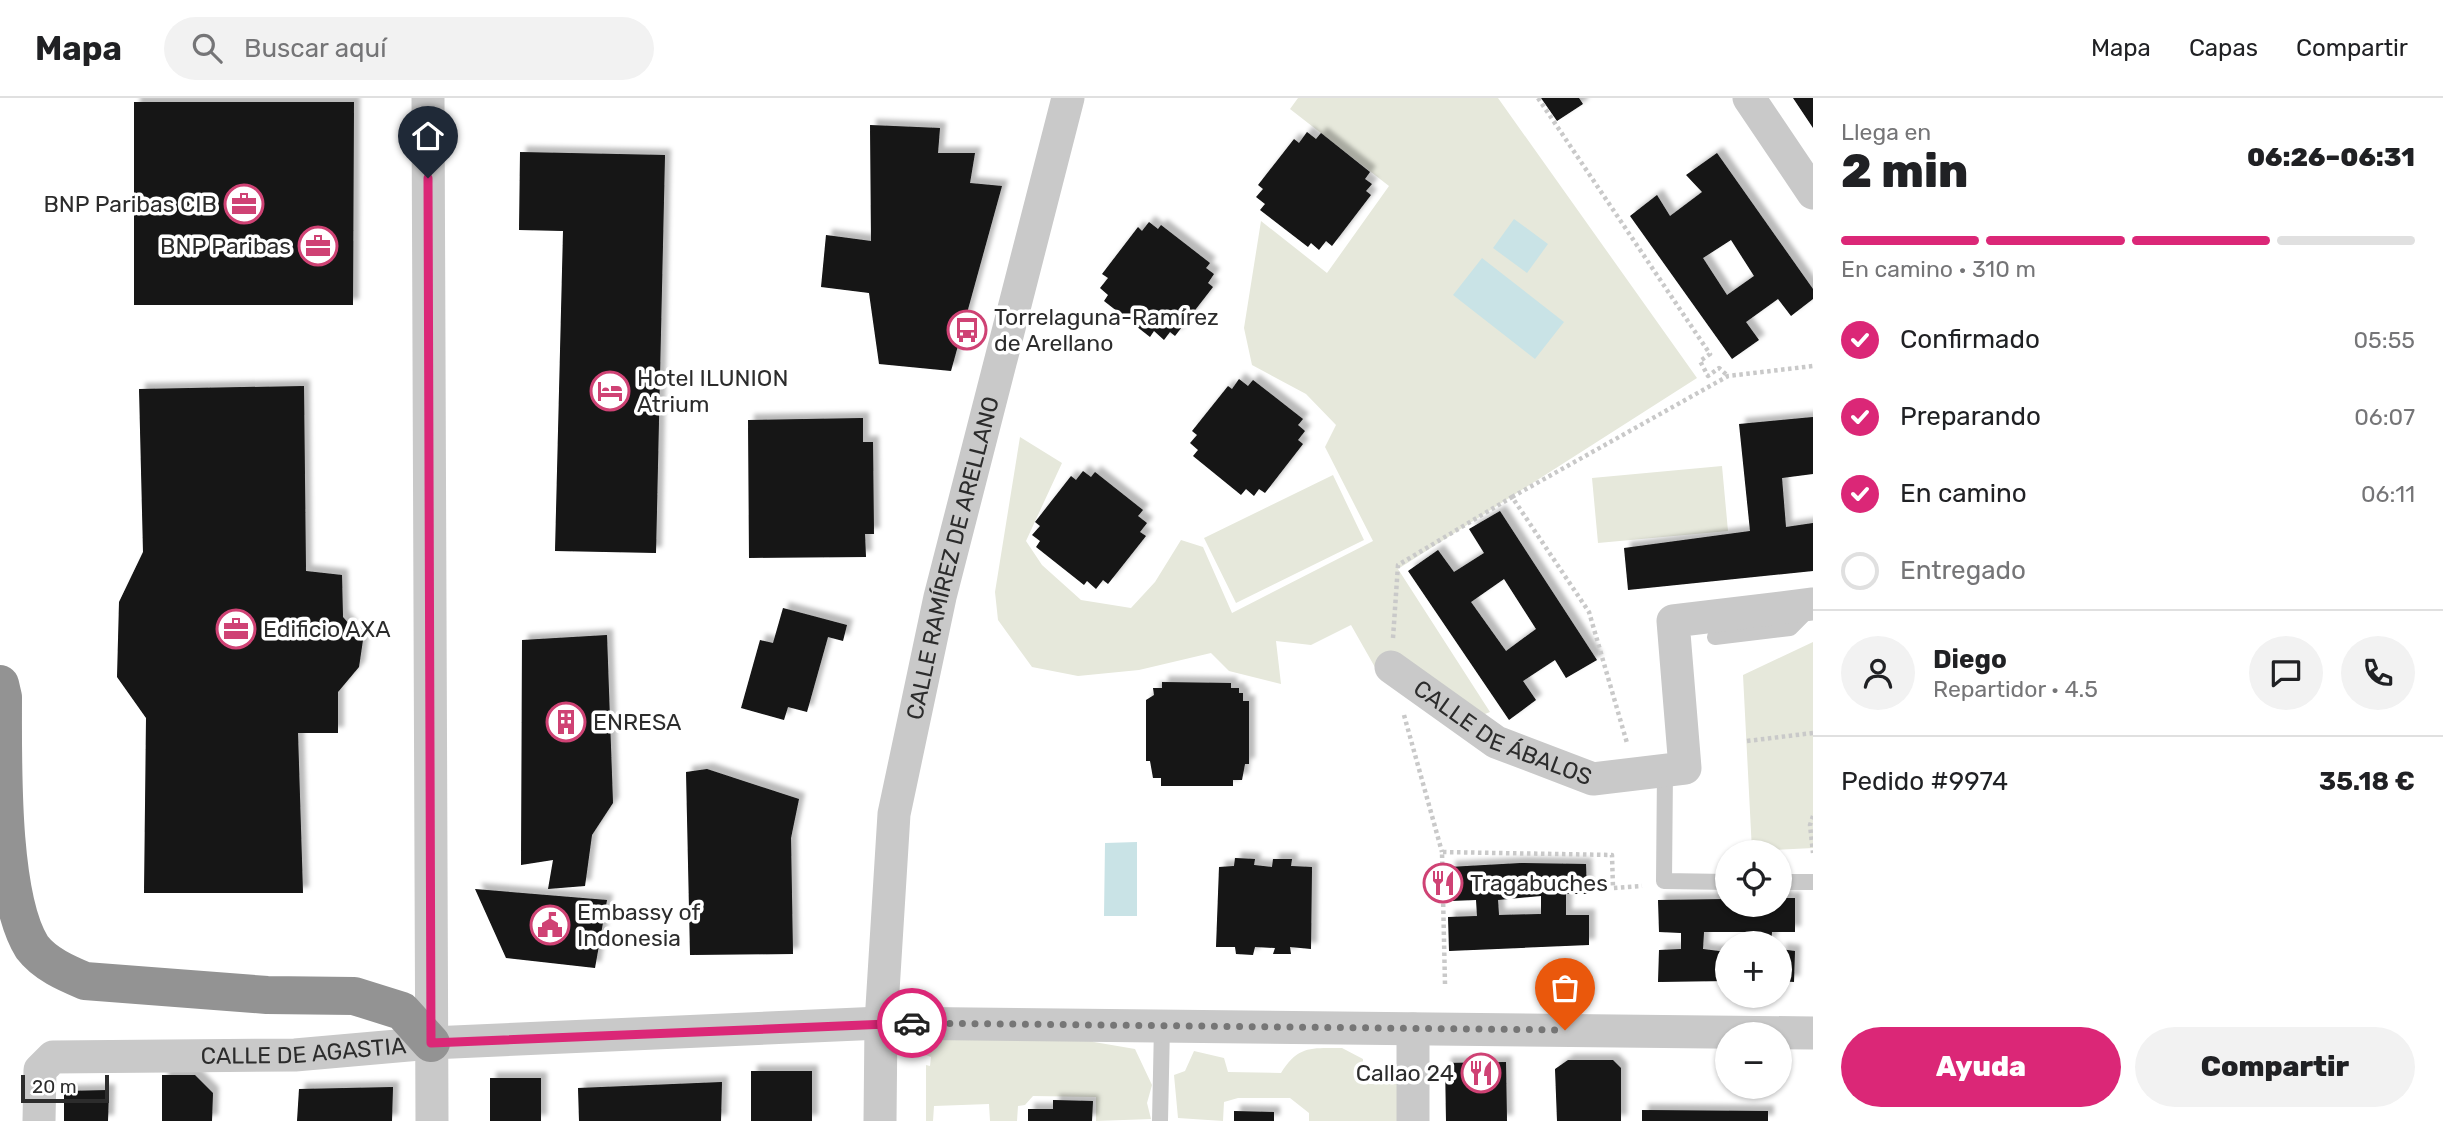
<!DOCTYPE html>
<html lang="es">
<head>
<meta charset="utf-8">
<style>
	:root { --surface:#fff; --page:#f2f2f2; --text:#202124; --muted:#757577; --line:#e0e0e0; --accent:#db2777 }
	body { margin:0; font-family:Rubik,sans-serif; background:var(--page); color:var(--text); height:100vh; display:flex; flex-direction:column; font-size:26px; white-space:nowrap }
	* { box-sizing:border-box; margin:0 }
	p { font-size:23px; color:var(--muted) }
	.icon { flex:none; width:38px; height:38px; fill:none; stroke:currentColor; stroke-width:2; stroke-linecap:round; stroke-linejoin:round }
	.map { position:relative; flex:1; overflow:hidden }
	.side { display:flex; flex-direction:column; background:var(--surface); width:630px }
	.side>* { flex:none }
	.tools { position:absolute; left:1715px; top:742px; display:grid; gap:14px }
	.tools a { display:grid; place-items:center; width:77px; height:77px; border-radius:50%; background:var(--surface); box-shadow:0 2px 5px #0004; font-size:35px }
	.scale { position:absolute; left:21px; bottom:18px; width:88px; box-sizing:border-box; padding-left:7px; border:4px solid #2c2c2c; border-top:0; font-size:19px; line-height:24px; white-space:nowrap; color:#2c2c2c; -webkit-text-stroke:5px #fff; paint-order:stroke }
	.pin { position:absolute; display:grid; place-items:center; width:60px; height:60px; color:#fff; margin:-72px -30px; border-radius:50% 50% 50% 0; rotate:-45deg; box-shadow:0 0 7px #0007 }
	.pin .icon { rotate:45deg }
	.courier { position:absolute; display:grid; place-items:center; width:70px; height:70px; margin:-35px; border:5px solid #db2777; border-radius:50%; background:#fff; color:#222; box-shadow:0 2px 9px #0007 }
	.overview em { font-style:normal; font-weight:800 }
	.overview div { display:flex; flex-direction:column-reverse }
	.overview { display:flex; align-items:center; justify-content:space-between; height:119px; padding:0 28px }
	h1 { font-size:46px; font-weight:800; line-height:52px }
	.bar { display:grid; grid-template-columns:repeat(4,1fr); gap:10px 7px; align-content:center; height:84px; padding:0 28px }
	.bar i { height:9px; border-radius:5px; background:var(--line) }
	.bar .on { background:var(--accent) }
	.bar p { grid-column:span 4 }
	.line { display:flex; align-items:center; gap:18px; padding:0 28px; border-top:2px solid var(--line) }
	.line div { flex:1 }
	.round { display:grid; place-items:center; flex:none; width:74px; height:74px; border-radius:37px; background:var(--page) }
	ol { padding:0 28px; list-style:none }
	li { display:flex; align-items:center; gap:21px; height:77px }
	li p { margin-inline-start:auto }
	li .icon { padding:7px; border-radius:50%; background:var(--accent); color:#fff; stroke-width:4 }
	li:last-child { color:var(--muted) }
	li i { width:38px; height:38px; border:4px solid var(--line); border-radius:50% }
	.cta { display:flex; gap:14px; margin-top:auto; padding:14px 28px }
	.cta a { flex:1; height:80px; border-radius:42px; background:var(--accent); color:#fff; font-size:28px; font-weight:800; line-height:80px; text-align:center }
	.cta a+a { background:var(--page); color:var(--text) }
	header { display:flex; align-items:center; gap:42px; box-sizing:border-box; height:98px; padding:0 35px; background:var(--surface); border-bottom:2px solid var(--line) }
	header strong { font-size:33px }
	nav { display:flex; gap:38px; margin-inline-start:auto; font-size:24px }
	.search { width:490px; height:63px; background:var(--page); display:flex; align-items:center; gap:18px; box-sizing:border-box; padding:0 24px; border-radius:38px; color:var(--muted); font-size:26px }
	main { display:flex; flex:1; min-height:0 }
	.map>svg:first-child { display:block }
	.green { fill:#e6e8db }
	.water { fill:#c9e3e6 }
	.building { fill:#131313; fill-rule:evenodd; filter:url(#shadow) }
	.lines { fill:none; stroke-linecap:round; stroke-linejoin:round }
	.path { stroke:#c9c9c9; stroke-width:4.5; stroke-dasharray:3.5 3.5; stroke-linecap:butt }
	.lane { stroke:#c9c9c9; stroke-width:16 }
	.street { stroke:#c9c9c9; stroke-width:33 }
	.highway { stroke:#939393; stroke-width:38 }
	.done { stroke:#767676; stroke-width:7; stroke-dasharray:0 12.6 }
	.route { stroke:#db2777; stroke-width:9 }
	.labels { text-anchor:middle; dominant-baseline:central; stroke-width:7; stroke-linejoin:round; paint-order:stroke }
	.poi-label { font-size:23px; fill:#2c2c2c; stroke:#fff; text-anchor:start }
	.street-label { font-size:23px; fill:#2c2c2c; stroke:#fff }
</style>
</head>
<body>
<header>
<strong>Mapa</strong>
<div class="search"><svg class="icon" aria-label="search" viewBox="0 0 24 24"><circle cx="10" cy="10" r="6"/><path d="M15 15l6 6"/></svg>Buscar aquí</div>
<nav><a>Mapa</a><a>Capas</a><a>Compartir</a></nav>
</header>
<main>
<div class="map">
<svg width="1813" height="1023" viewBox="0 0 1813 1023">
	<defs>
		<filter id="shadow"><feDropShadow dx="6" dy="-6" stdDeviation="2" flood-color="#0004"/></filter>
	</defs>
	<rect width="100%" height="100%" fill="#fff"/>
	<path class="green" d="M1298,0H1498L1697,280L1398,471L1490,614L1454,628L1376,571L1351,527L1311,547L1276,543L1281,586L1229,573L1211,555L1139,572L1078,578L1032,569L998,522L995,494L1020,339L1062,365L1026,443L1042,467L1081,502L1131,510L1155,484L1181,442L1203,449L1232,515L1373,443L1325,349L1336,327L1306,296L1252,267L1244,230L1261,123L1327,175L1389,88L1290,11Z
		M1722,368L1728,433L1598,445L1592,380Z
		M1333,377L1364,442L1236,505L1204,440Z
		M1813,544V750L1752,753L1743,577Z
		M917,935L1082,937L1094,944L1135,951L1152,987L1147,1005L1151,1021L1096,1023V999L1033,998L1025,1007L1018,1008L1017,1023H990L989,1006L934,1008L933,1023H926V967L930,968L931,959L918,954Z
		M1342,950L1363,961V977L1369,986H1398V1023H1309V1015L1290,1000H1238L1224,1004L1223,1023L1178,1020L1174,977L1185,973L1194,953L1224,960L1228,974L1281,975C1298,947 1312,950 1342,950Z"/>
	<path class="water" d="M1514,121L1548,146L1527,175L1493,150Z
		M1482,160L1564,224L1535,261L1453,197Z
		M1137,744V818H1104L1105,745Z"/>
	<path class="building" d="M1541,0H1579L1583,6L1557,23Z
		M1793,0H1813V30Z
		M134,4H354L353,207H134Z
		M870,27L940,30L938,55H975L970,85L1002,88L951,273L879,266L869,195L821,189L826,137L871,143Z
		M1307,34L1316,41L1321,35L1370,74L1365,81L1372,86L1366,93L1371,97L1332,148L1326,143L1319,152L1311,145L1308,149L1260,112L1265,106L1256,99L1263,91L1258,87L1294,41L1299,45Z
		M520,54L665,57L656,455L555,453L563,133L519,132Z
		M1717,55L1813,191V201L1791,218L1778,201L1746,224L1759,242L1732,261L1630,118L1657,97L1670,118L1702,94L1686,77ZM1731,142L1754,178L1727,197L1703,160Z
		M1149,124L1158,131L1161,127L1210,165L1206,170L1214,176L1208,185L1213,189L1175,238L1170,234L1164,242L1154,233L1150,239L1104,203L1108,197L1100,190L1108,180L1102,176L1138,129L1142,133Z
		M1239,281L1248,288L1253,282L1303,321L1298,327L1305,333L1298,342L1303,346L1265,395L1259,391L1254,398L1246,391L1241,397L1193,358L1198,352L1190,345L1197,337L1192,333L1228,288L1232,291Z
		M304,288L306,473L342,477L343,519L363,542L359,569L338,594V635H298L303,795H144L146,620L117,579L119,504L143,454L139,291Z
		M1813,319V376L1782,380L1786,429L1813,425V473L1628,492L1624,450L1750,433L1739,326Z
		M863,320V344H873L874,436H865L866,459L749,460L748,322Z
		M1083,373L1091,379L1095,374L1143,412L1138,418L1147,425L1140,434L1146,438L1108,486L1103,482L1096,491L1087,483L1084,487L1036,449L1040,443L1032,437L1040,428L1035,424L1071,378L1076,382Z
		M1500,413L1597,562L1566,580L1555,562L1523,583L1536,602L1509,622L1408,473L1438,452L1454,474L1484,455L1469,431ZM1504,481L1536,531L1506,553L1471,504Z
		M783,510L847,527L843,543L828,539L807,614L788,609L784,622L741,610L760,542L773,545Z
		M607,537L613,705L592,737L585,788L548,791L553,762L521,767L522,542Z
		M1162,584L1231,585V590H1239V595H1243V603H1249V666H1245L1242,682H1233V688H1161V680H1153L1150,663H1146V602L1154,597L1153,590H1162Z
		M707,671L799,701L791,740L793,856L690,857L686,674Z
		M1235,760L1255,761L1254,767L1272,769L1273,761H1292L1291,768L1312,769L1311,851L1290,849L1291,856H1273L1275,850L1255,849L1253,857L1236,856L1235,849H1216L1219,769L1234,768Z
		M1521,765L1586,766L1587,796H1566V817H1589V847L1449,853L1448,819L1477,818L1476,802L1451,803L1449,769ZM1541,798V816L1499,817L1498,802Z
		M475,791L607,802L595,870L506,860Z
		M1780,800H1795V834H1772L1771,845H1750L1751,834H1704L1703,851L1727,854V883L1658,884L1659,852L1681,851V835L1659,834L1658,802L1727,801V807H1780Z
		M1780,851L1795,853L1794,884L1780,883Z
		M1568,962H1613L1621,970V1023H1557L1555,971Z
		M1506,964L1507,1023H1446L1445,965Z
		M751,973H812V1023H751Z
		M162,977H195L213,995L212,1023H162Z
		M490,980H541V1023H490Z
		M722,984L721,1023H579L578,990Z
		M393,989L392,1023H297L299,991Z
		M109,992L108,1023H64V993Z
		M1053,1002L1093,1003L1092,1023H1028V1011H1053Z
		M1642,1012L1768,1013V1023H1642Z
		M1234,1013L1274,1014V1023H1234Z"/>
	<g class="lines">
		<path class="path" d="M1538,0L1710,256L1700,263L1708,278L1719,270L1728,278
			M1512,399L1728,278L1813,268
			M1393,540L1398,467L1512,399L1589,514L1627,645
			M1404,617L1442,754
			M1747,643L1813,635
			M1813,718L1810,727L1813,755
			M1445,886L1442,754L1612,757L1613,790L1642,788"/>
		<path class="lane" d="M1715,539L1790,530L1809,511
			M1665,672L1664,783L1727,784
			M1780,784H1813
			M1160,1023L1162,928"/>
		<g class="street">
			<path d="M428,0L432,1023"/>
			<path d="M1749,0L1813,95"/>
			<path id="s1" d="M1391,569L1496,644L1593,681L1685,670L1673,523L1813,506"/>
			<path id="s2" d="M39,1023L40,972L53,959L295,957L431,945L881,925L1813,935"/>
			<path id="s3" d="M880,1023L881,925L894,716L940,499L1068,0"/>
			<path d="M1413,1023V931"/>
		</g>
		<path class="highway" d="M0,586L3,599C3,665 0,798 32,849C45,866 66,875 85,883L267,897L354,898L402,913L431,945"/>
	</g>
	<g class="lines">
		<path class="done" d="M912,925L1565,932"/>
		<path class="route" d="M428,80L431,945L912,925"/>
	</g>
	<defs>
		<symbol id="office-ring" viewBox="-11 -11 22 22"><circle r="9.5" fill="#fff" stroke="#cf4274" stroke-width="1.5"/><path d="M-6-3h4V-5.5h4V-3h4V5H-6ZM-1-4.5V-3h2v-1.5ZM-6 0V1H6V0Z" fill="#cf4274"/></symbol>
		<symbol id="bus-ring" viewBox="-11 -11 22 22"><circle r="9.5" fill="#fff" stroke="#cf4274" stroke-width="1.5"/><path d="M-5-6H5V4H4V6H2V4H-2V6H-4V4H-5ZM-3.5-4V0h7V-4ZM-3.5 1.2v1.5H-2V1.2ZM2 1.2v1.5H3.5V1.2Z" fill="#cf4274"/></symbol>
		<symbol id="hotel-ring" viewBox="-11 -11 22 22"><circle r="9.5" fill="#fff" stroke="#cf4274" stroke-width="1.5"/><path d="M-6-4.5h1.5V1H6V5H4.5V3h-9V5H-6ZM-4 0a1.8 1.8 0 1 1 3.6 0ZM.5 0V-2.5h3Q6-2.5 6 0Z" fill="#cf4274"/></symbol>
		<symbol id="building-ring" viewBox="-11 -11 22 22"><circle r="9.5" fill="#fff" stroke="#cf4274" stroke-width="1.5"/><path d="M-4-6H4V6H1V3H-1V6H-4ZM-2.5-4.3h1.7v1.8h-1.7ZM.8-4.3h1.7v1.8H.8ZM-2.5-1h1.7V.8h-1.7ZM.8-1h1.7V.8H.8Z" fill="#cf4274"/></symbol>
		<symbol id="restaurant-ring" viewBox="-11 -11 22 22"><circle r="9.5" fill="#fff" stroke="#cf4274" stroke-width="1.5"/><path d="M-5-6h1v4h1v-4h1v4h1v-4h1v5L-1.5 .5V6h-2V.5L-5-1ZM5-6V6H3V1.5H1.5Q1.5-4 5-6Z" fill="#cf4274"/></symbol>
		<symbol id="civic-ring" viewBox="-11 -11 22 22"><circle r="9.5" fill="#fff" stroke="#cf4274" stroke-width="1.5"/><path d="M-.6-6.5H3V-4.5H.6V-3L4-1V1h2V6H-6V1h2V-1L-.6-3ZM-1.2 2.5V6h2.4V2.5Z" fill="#cf4274"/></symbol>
	</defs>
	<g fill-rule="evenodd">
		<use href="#office-ring" x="222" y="84" width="44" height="44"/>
		<use href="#office-ring" x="296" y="126" width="44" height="44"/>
		<use href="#bus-ring" x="945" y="210" width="44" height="44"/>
		<use href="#hotel-ring" x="588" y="271" width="44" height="44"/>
		<use href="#office-ring" x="214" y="509" width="44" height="44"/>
		<use href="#building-ring" x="544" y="602" width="44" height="44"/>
		<use href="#restaurant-ring" x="1421" y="763" width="44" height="44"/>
		<use href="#civic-ring" x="528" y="805" width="44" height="44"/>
		<use href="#restaurant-ring" x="1459" y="953" width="44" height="44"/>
	</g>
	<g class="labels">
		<g class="poi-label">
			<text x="217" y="106" text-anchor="end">BNP Paribas CIB</text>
			<text x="291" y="148" text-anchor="end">BNP Paribas</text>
			<text x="994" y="219">Torrelaguna-Ramírez<tspan x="994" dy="26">de Arellano</tspan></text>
			<text x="637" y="280">Hotel ILUNION<tspan x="637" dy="26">Atrium</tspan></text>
			<text x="263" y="531">Edificio AXA</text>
			<text x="593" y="624">ENRESA</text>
			<text x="1470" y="785">Tragabuches</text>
			<text x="577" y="814">Embassy of<tspan x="577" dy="26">Indonesia</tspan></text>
			<text x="1454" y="975" text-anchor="end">Callao 24</text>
		</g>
		<g class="street-label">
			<text stroke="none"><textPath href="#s3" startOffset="570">CALLE RAMÍREZ DE ARELLANO</textPath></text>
			<text stroke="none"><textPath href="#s1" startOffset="131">CALLE DE ÁBALOS</textPath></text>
			<text stroke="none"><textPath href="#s2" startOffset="320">CALLE DE AGASTIA</textPath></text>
		</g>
	</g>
</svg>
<div class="tools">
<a><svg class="icon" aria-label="locate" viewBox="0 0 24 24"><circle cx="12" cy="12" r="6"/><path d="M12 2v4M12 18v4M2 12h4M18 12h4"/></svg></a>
<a>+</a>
<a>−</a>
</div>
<div class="scale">20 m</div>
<div class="pin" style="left:1565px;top:932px;background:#ea580c"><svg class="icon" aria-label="bag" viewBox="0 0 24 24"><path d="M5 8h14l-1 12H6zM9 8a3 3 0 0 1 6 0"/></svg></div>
<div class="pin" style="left:428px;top:80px;background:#1f2937"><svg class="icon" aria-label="home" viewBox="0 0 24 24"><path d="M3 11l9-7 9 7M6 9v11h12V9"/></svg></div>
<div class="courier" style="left:912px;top:925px"><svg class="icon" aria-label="car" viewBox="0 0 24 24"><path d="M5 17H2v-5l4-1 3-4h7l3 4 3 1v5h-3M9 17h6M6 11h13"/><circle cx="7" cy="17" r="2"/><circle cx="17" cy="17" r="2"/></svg></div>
</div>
<section class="side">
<div class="overview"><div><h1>2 min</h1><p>Llega en</p></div><em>06:26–06:31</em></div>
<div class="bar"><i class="on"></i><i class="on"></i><i class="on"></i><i></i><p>En camino · 310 m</p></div>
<ol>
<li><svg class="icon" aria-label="check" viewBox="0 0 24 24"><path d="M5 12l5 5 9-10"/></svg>Confirmado<p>05:55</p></li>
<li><svg class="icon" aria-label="check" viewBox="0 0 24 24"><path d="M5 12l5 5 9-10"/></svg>Preparando<p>06:07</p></li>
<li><svg class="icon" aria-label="check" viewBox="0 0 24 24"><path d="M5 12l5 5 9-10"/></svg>En camino<p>06:11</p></li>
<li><i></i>Entregado</li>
</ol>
<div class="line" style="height:126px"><a class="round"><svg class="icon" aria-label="person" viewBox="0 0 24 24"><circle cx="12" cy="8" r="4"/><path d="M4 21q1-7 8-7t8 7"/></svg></a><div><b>Diego</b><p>Repartidor · 4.5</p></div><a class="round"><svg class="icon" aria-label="chat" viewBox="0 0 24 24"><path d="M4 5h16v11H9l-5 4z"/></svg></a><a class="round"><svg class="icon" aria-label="phone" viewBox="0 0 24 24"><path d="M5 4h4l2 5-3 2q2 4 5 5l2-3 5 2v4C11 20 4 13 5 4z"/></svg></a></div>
<div class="line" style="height:91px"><div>Pedido #9974</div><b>35.18 €</b></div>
<div class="cta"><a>Ayuda</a><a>Compartir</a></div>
</section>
</main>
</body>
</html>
